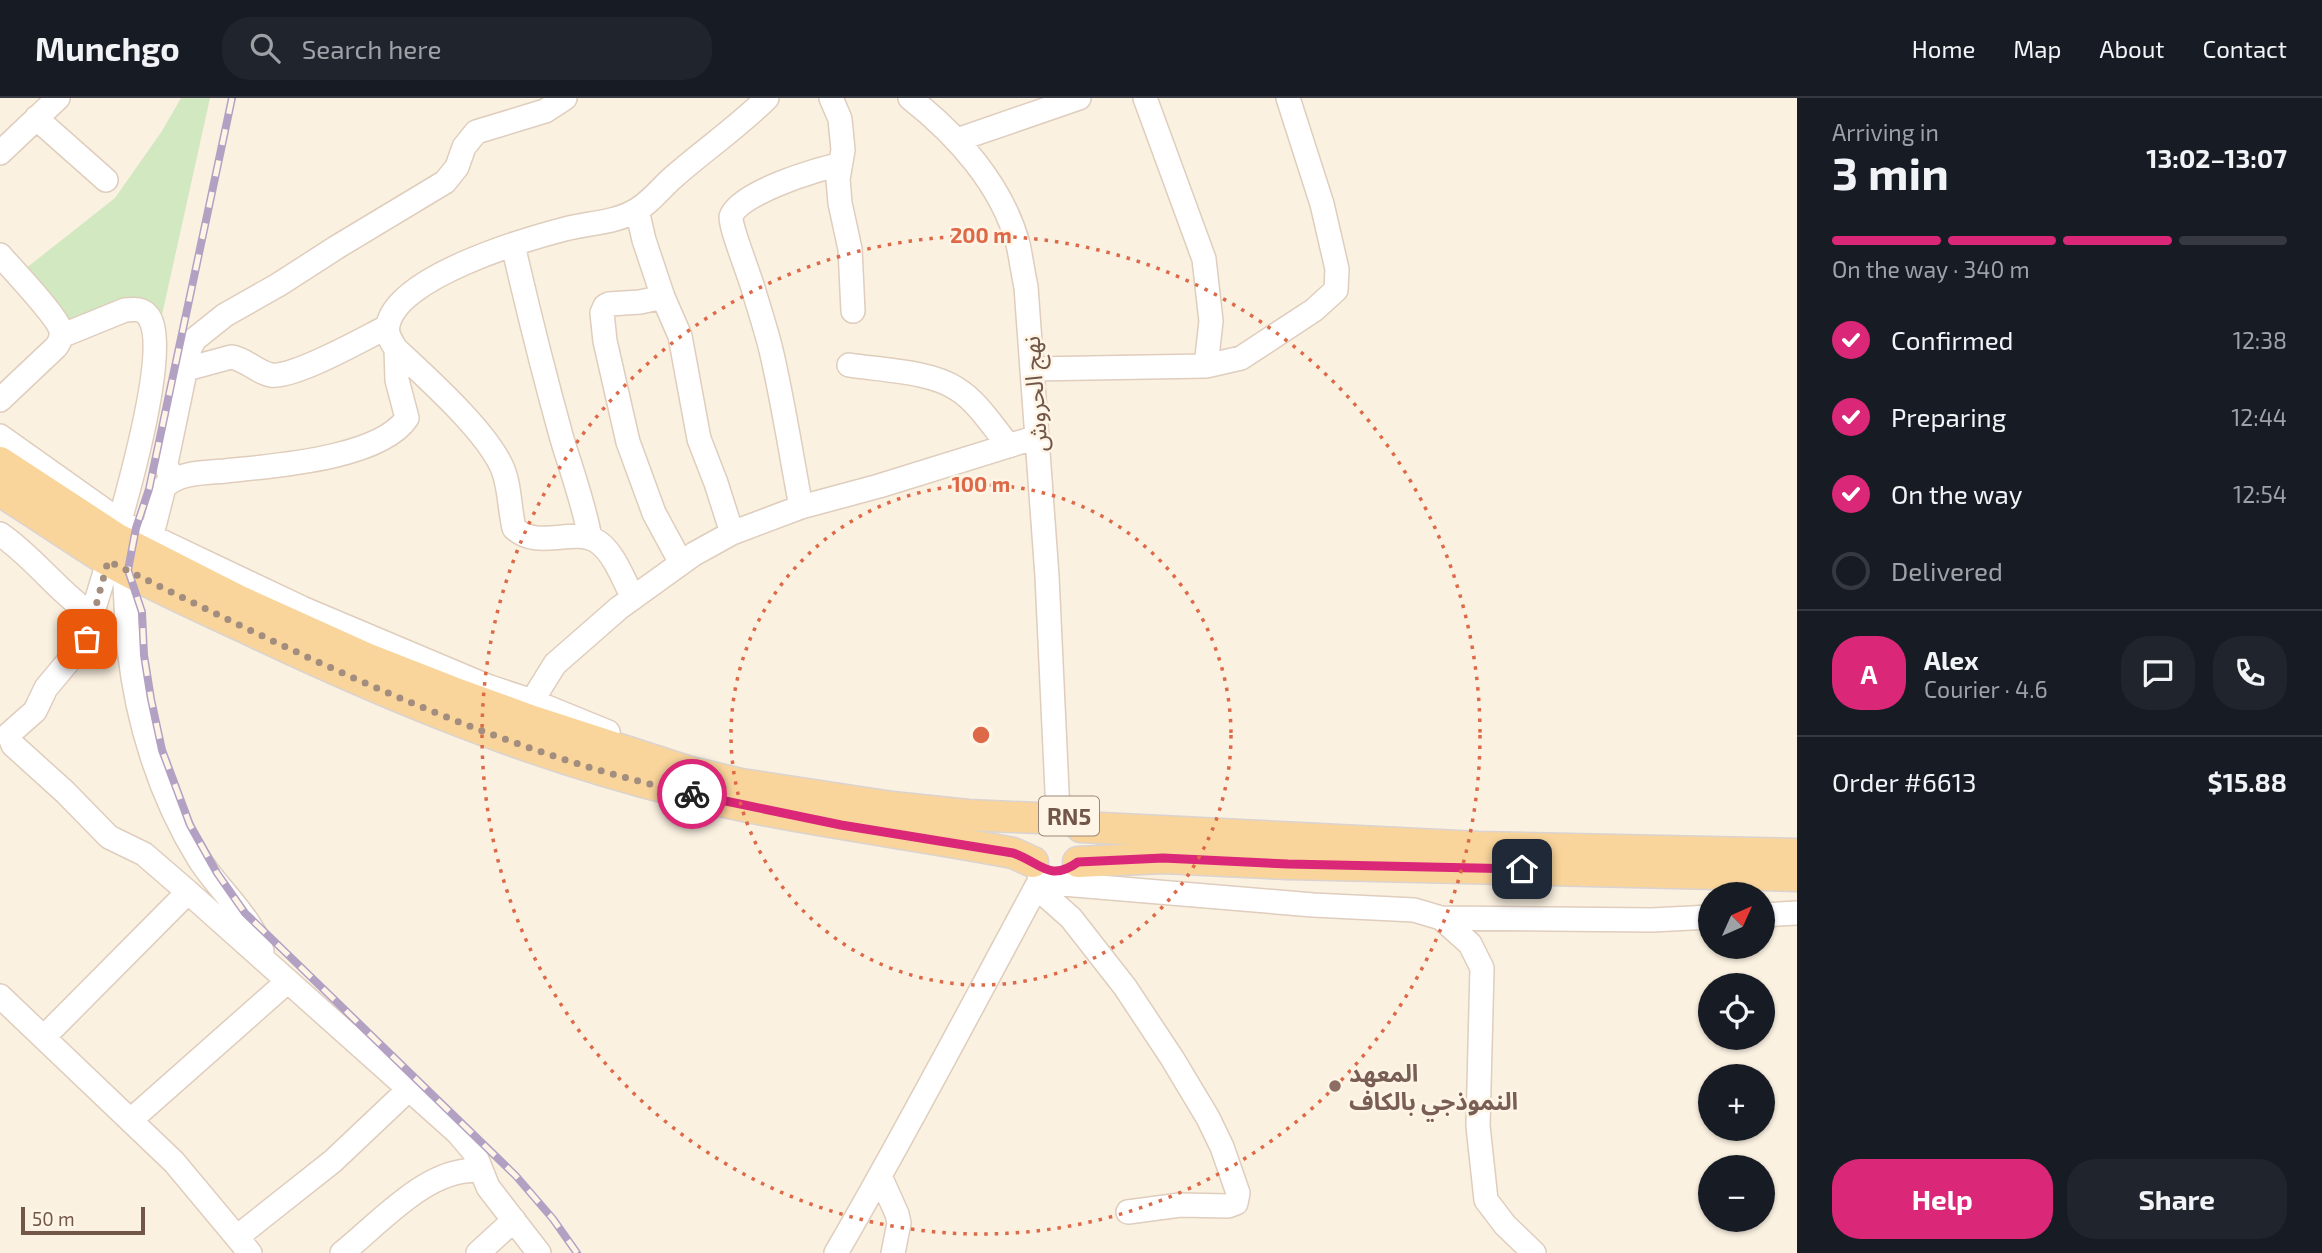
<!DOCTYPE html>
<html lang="en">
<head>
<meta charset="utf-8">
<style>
	:root { --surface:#171b24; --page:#20242c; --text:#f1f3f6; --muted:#9ea1a6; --line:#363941; --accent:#db2777 }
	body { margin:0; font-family:"Exo 2","Noto Sans Arabic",sans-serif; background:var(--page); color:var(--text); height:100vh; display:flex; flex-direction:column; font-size:26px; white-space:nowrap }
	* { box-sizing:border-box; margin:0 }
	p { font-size:23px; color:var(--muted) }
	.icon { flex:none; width:38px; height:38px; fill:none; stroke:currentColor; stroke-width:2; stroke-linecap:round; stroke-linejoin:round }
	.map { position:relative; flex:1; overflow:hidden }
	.side { display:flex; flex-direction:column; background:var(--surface); width:525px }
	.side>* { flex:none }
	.needle { width:46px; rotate:45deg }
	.tools { position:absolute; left:1698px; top:784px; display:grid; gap:14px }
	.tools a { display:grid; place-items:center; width:77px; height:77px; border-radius:50%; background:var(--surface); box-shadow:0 2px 5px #0004; font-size:35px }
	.scale { position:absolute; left:21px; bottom:18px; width:124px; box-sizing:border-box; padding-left:7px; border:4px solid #725749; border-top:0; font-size:19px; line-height:24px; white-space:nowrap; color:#725749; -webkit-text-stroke:5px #fff5e7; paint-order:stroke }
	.pin { position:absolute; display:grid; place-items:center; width:60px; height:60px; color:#fff; margin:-30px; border-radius:14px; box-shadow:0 4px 10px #0006 }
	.courier { position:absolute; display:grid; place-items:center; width:70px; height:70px; margin:-35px; border:5px solid #db2777; border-radius:50%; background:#fff; color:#222; box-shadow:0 2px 9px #0007 }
	.overview em { font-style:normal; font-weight:700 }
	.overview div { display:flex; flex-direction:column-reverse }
	.overview { display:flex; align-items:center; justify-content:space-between; height:119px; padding:0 35px }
	h1 { font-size:46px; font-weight:700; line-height:52px }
	.bar { display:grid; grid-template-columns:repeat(4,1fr); gap:10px 7px; align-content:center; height:84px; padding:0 35px }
	.bar i { height:9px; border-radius:5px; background:var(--line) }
	.bar .active { background:var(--accent) }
	.bar p { grid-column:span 4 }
	.line { display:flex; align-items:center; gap:18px; padding:0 35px; border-top:2px solid var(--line) }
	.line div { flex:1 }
	.round { display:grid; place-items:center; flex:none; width:74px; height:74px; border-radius:28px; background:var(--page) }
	ol { padding:0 35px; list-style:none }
	li { display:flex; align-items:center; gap:21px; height:77px }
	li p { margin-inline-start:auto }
	li .icon { padding:7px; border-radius:50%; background:var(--accent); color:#fff; stroke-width:4 }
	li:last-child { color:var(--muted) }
	li i { width:38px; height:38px; border:4px solid var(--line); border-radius:50% }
	.cta { display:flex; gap:14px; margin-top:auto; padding:14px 35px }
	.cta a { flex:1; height:80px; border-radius:28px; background:var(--accent); color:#fff; font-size:28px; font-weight:700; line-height:80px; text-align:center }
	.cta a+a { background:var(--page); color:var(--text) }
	header { display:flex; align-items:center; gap:42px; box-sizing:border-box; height:98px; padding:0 35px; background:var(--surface); border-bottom:2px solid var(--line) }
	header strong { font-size:33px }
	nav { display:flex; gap:38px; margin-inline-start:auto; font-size:24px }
	.search { width:490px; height:63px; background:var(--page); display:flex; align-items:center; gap:18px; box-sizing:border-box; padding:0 24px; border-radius:28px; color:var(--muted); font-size:26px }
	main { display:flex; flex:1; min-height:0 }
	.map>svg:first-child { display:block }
	.green { fill:#d1e8c1 }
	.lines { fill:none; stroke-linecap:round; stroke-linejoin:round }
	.minor-casing { stroke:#dfcdbd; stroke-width:26 }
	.major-casing { stroke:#dad3d0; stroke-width:33 }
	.minor { stroke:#fff; stroke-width:23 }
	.major { stroke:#f9d59b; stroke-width:30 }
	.rail-casing { stroke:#b3a1c4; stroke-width:8 }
	.rail { stroke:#fff5e7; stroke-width:5; stroke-dasharray:16; stroke-linecap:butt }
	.done { stroke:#a28d7e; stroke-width:7; stroke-dasharray:0 12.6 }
	.route { stroke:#db2777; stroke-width:9 }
	.ring { fill:none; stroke:#dd6948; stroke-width:3.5; stroke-dasharray:3.5 7 }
	.education-dot { fill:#8d6e63; stroke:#fff5e7; stroke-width:2.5 }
	.labels { text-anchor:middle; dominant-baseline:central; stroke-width:5; stroke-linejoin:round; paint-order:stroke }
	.shield { fill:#fff5e7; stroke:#9c8678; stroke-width:2 }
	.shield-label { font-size:23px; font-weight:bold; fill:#725749 }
	.street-label { font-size:24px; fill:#725749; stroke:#fff5e7 }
	.education-label { font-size:24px; font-weight:bold; fill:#785e54; stroke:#fff5e7; text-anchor:start }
	.centre { fill:#dd6948; stroke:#fff5e7; stroke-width:3.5 }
	.ring-label { font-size:21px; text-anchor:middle; font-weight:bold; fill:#dd6948; stroke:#fff5e7; stroke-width:5; stroke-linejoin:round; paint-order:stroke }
</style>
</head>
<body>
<header>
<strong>Munchgo</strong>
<div class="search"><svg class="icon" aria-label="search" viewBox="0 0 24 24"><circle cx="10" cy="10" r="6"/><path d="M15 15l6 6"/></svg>Search here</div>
<nav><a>Home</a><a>Map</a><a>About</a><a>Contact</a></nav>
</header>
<main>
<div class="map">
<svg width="1797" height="1155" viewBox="0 0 1797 1155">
	<rect width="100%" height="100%" fill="#fbf1e1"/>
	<path class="green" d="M181,0H210L162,217L148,209L77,242L25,171L115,100L162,33Z"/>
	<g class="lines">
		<defs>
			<path id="minor" d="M831,0L840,21L843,52L838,81L840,105L850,151L853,213
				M910,0C957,37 1002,87 1018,146C1021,160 1023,175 1026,189L1047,478L1058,715
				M1145,0L1204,161L1211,223L1206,268
				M36,20L106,82
				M957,42L1079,0
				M0,55L58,0
				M637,112L644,142L663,199L680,238L699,341L716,385L732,435
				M513,147C528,212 544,276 562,341C572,374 584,406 590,440
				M0,157C12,171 58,219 61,233C62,239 60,244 56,249L0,302
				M663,199L640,204L609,206L605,208L602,215L605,243L628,344L654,415L681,465
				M849,267C880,272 931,273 957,291C978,304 993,329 1009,348
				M187,271L231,259C246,261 256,274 271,277C295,280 363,241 387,229
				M1032,271L1206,268L1241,260L1314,212L1336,192L1337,171L1322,106L1288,0
				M0,338L121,424L302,510L487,588L532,603L608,634
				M171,382L166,365L190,250L195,241L225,217L278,187L337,149L445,84L457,69L464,49L476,34L545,13L565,0
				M801,409C791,356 783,303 771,252C766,231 759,211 753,190C750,179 729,125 731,119C737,96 816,71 839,67
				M0,436C34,459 58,494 92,517C107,467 174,258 149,219C143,210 134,211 125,212L61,238
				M148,452L164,389C179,374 204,375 225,373C271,368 380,361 407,320L397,282L396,251
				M124,470C126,496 126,523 129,550C137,624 160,698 199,761C217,790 254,822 262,853
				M633,500C624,483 615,456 598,444C575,428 538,453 514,430C509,409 510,385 501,367C483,330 427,280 396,251C391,243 386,236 388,227C397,179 523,142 565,131C587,125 613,125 633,114C650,106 662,88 677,76C707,50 739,28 767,0
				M92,517L87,541L46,590L35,613L9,636L13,647L65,694L109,739L144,756L188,794L458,1035L474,1054L488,1089L498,1102L539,1155
				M532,603L555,566L619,510L694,456L732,435L801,409L879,388L1037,339
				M1039,784L1313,807L1414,812L1441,820L1470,846L1482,870L1478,1028L1486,1102L1505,1127L1534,1155
				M1036,789L1071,820L1125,889L1172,960L1208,1020L1222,1049L1238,1095L1236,1105L1228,1108L1180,1107L1128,1114
				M1762,817L1797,815
				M1441,820L1652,822L1710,819
				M0,898L174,1064L250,1155
				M45,938L188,794
				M132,1021L288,883
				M880,1078L897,1116L899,1125L893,1155
				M237,1139L333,1063L408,992
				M342,1155C379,1126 430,1066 481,1073
				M478,1155L514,1122
				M836,1155C907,1033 972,908 1039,784L1040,776"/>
			<path id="major" d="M0,364L116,440L242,504L366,560L453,594L533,623L687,673L741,686L892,709L968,717L1038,720
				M0,393C35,415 70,439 105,461C152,488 203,510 252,533C391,599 532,657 681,694C790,721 902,734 1013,755L1033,764
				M1081,729L1478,749L1797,756
				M1078,764L1163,760L1288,766L1797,778"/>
		</defs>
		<use href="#minor" class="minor-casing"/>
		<use href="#major" class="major-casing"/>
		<use href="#minor" class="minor"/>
		<use href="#major" class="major"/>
		<defs>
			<path id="rail" d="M232,0L149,391L136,430L128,472L142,514L144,557L151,601L162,652L190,727L217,775L245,815L516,1078L553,1121L577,1155"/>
		</defs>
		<use href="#rail" class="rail-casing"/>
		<use href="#rail" class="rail"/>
	</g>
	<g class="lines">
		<path class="done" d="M87,541L108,463C296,555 486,651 692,696"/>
		<path class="route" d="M692,696L841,727L1013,755C1040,764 1049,785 1078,764L1163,760L1288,766L1522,771"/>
	</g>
	<g class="ring">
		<circle cx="981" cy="637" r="250"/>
		<circle cx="981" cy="637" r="499"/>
	</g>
	<circle class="education-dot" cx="1335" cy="988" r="7"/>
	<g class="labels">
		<rect class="shield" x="1039" y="698.5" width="60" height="39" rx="5"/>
		<g class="shield-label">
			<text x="1069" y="718">RN5</text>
		</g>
		<g class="street-label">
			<text transform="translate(1034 296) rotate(-94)">نهج الحروش</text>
		</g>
		<g class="education-label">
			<text x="1349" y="974">المعهد<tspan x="1349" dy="28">النموذجي بالكاف</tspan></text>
		</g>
	</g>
	<circle cx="981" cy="637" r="10" class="centre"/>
	<g class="ring-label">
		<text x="981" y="145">200 m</text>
		<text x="981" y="394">100 m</text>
	</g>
</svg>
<div class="tools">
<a><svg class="needle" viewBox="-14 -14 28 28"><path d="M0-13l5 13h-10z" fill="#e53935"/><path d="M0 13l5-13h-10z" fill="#9ea1a6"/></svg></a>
<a><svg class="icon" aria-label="locate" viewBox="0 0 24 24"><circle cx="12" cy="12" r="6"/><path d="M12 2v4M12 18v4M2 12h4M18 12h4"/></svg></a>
<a>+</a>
<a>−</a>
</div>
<div class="scale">50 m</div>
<div class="pin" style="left:87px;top:541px;background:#ea580c"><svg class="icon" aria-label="bag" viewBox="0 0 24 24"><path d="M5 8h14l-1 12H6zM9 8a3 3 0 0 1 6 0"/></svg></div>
<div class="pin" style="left:1522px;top:771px;background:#1f2937"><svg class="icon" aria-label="home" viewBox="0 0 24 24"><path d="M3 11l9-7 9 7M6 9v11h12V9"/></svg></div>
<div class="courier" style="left:692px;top:696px"><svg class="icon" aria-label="bike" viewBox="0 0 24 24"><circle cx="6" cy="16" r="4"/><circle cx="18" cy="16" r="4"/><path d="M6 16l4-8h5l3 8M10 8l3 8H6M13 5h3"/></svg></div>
</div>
<section class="side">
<div class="overview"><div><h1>3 min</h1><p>Arriving in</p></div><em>13:02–13:07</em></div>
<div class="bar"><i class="active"></i><i class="active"></i><i class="active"></i><i></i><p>On the way · 340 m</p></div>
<ol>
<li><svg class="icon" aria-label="check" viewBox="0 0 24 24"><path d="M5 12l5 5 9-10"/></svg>Confirmed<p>12:38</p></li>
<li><svg class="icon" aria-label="check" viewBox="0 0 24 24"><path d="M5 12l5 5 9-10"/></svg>Preparing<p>12:44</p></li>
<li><svg class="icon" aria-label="check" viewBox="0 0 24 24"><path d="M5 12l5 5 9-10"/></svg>On the way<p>12:54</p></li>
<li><i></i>Delivered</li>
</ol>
<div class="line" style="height:126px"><b class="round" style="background:var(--accent);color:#fff">A</b><div><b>Alex</b><p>Courier · 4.6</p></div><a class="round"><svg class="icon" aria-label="chat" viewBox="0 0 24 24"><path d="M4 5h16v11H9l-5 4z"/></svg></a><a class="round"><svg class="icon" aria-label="phone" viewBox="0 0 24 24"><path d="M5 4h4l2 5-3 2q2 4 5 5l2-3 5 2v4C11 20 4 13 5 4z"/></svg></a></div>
<div class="line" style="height:91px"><div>Order #6613</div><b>$15.88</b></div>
<div class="cta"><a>Help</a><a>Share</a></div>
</section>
</main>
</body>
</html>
